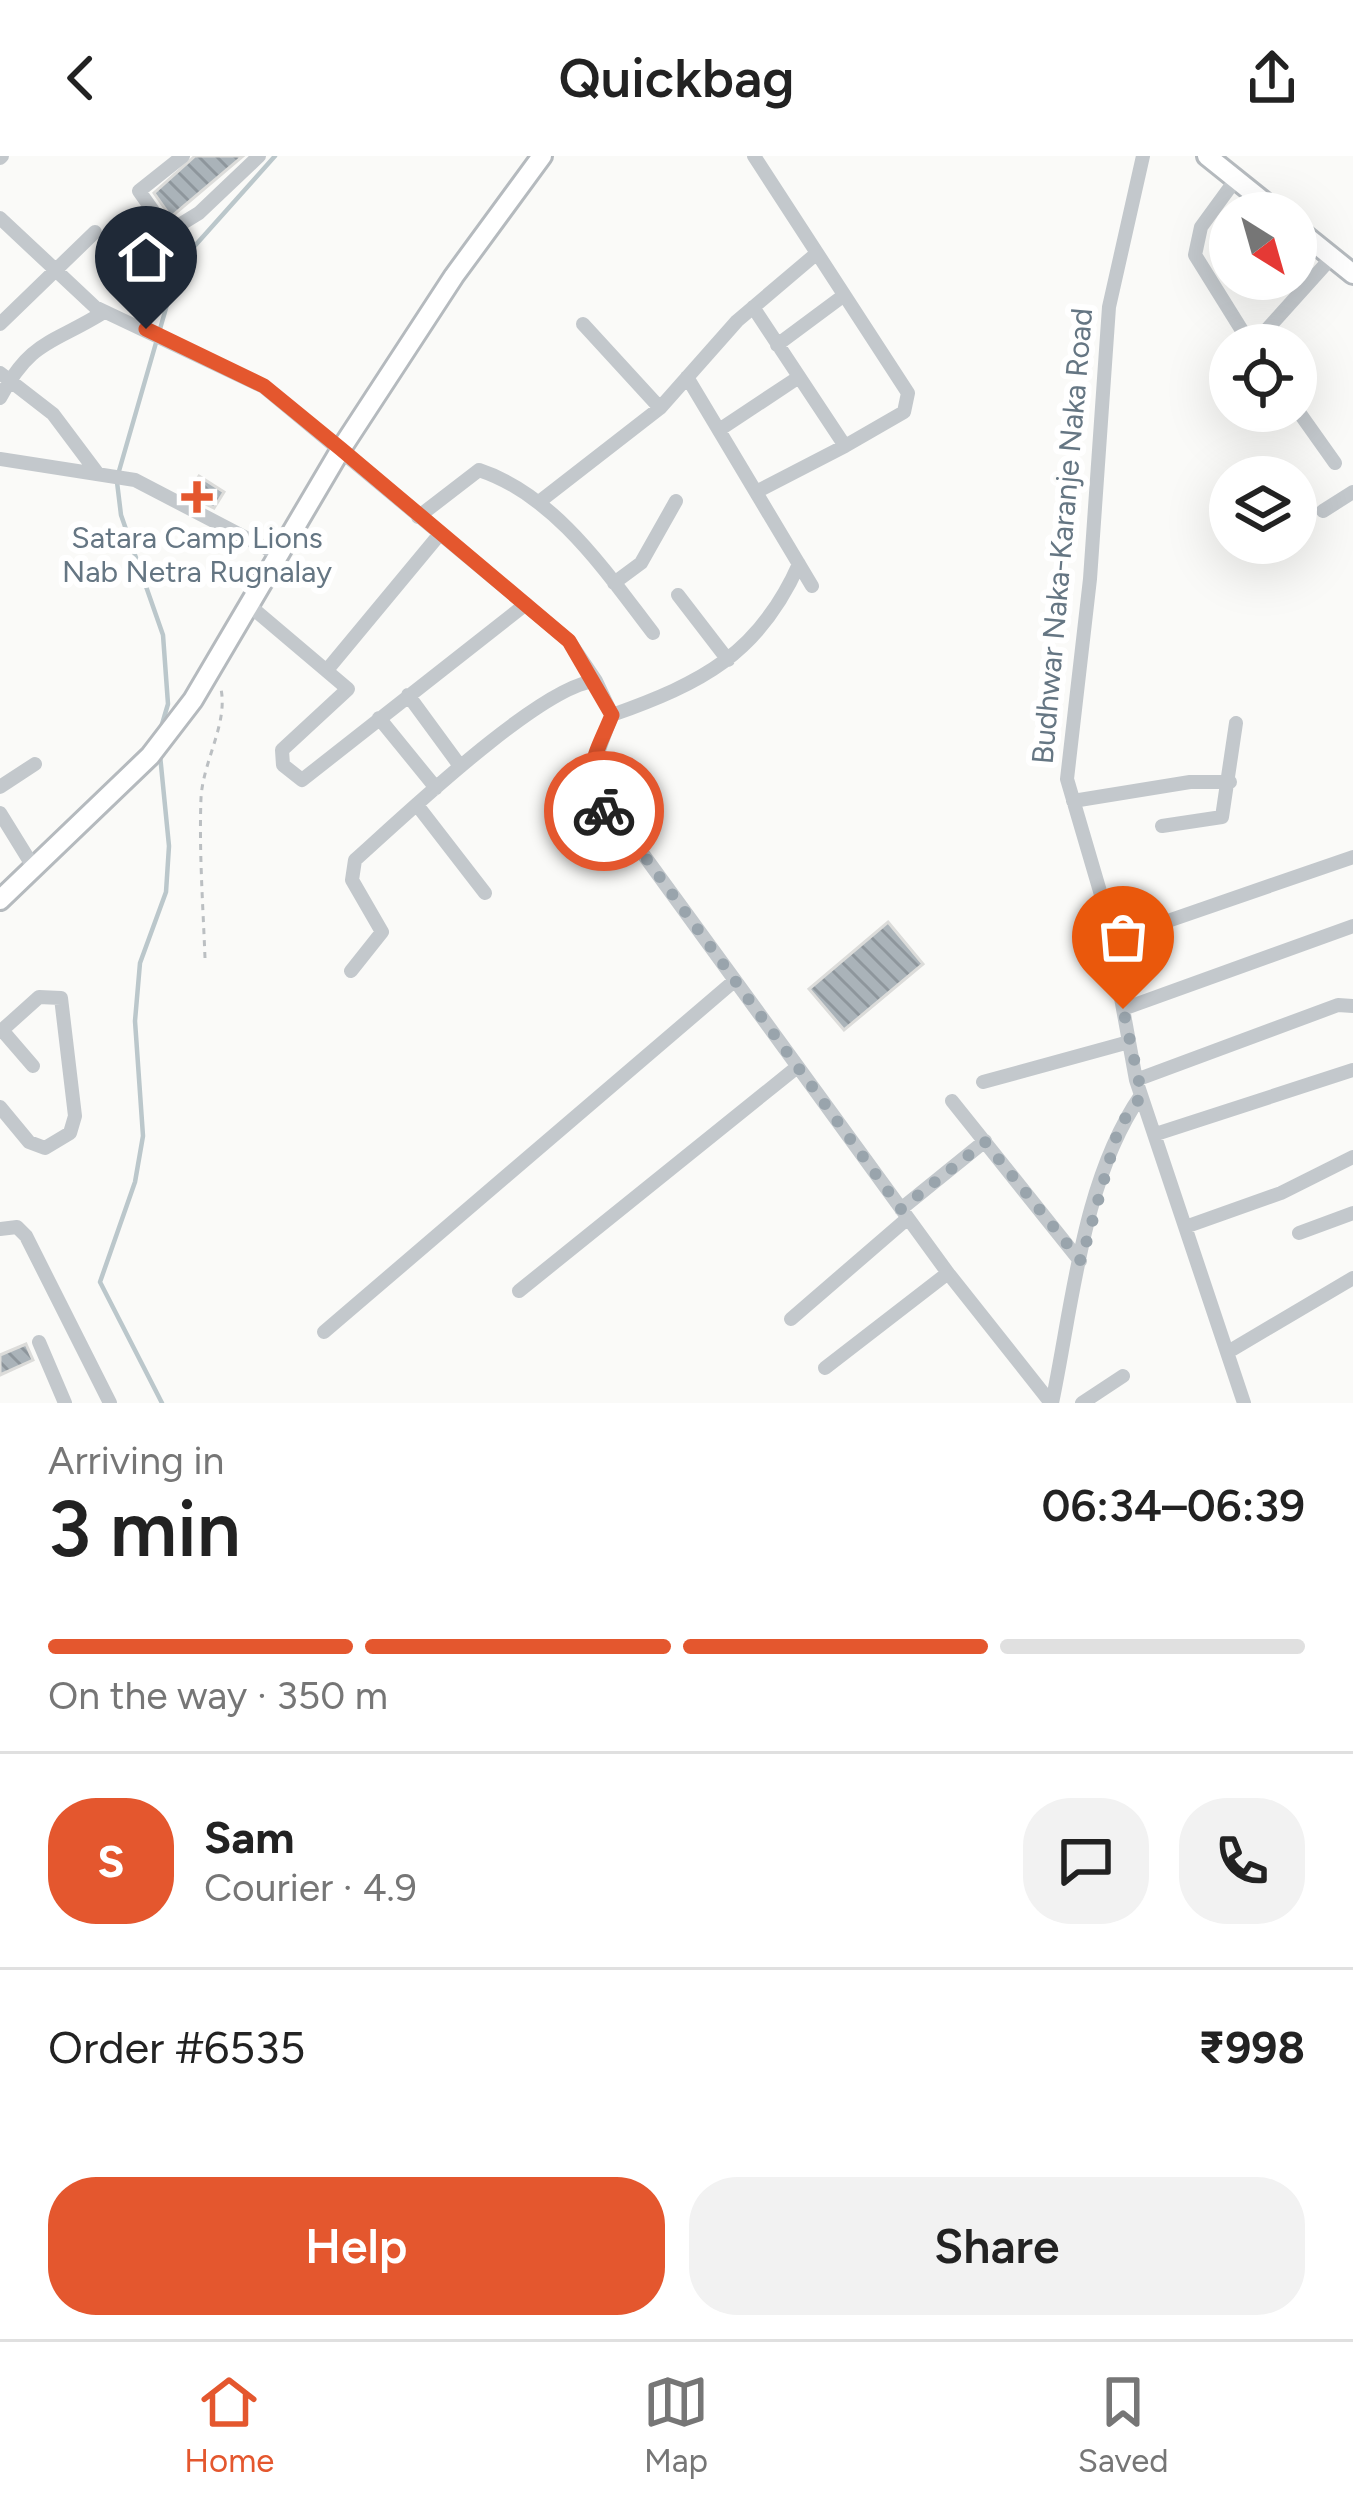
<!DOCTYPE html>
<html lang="en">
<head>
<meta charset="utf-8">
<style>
	:root { --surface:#fff; --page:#f2f2f2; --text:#222; --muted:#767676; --line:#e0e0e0; --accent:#e4572e }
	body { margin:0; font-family:Figtree,sans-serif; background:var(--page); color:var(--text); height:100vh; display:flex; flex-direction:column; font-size:45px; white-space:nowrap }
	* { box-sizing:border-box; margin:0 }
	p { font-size:39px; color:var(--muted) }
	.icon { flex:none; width:66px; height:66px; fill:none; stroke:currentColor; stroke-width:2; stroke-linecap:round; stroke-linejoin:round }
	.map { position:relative; height:1247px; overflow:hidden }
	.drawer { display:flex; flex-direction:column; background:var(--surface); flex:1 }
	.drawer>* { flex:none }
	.needle { width:78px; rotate:143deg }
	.tools { position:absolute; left:1209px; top:36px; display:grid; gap:24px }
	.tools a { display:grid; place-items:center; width:108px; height:108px; border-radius:50%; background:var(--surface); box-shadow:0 12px 48px #0002; font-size:60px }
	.pin { position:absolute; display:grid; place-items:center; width:102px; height:102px; color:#fff; margin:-123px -51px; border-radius:50% 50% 50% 0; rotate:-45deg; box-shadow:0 0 12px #0007 }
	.pin .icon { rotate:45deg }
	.courier { position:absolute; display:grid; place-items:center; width:120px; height:120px; margin:-60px; border:9px solid #e4572e; border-radius:50%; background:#fff; color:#222; box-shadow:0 3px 15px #0007 }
	.headline em { font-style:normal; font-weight:600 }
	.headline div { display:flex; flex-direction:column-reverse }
	.headline { display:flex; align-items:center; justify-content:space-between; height:204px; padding:0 48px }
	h1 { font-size:78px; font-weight:600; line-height:90px }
	.bar { display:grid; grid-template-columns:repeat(4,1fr); gap:18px 12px; align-content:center; height:144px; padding:0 48px }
	.bar i { height:15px; border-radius:9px; background:var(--line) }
	.bar .current { background:var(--accent) }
	.bar p { grid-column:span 4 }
	.line { display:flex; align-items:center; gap:30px; padding:0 48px; border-top:3px solid var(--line) }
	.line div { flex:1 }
	.round { display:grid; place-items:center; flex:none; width:126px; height:126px; border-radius:48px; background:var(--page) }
	.button { display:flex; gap:24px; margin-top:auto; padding:24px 48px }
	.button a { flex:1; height:138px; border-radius:48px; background:var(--accent); color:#fff; font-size:48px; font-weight:600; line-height:138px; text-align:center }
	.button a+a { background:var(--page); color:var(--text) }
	header { display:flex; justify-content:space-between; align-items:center; height:156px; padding:0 48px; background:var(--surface); font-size:54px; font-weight:600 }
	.menu { display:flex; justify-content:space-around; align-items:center; height:168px; border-top:3px solid var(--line); background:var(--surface); font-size:33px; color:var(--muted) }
	.menu a { display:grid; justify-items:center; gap:6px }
	.menu .current { color:var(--accent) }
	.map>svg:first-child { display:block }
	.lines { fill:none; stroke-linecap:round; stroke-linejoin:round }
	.stream { stroke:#bbc7cb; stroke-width:4.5 }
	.building { fill:url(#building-back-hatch); stroke:#dcdcda; stroke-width:3 }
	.major-casing { stroke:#b5babe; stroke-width:24 }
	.path { stroke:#bbbfc2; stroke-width:3; stroke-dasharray:6 6; stroke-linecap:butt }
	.minor { stroke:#c3c8cc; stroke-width:14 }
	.major { stroke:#fff; stroke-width:18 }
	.done { stroke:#99a4ac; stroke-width:12; stroke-dasharray:0 21.6 }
	.route { stroke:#e4572e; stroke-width:15 }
	.poi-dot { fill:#e4572e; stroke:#fff; stroke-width:4.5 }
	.labels { text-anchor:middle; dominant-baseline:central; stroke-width:12; stroke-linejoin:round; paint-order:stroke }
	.street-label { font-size:30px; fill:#657683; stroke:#fff }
	.poi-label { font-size:30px; fill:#657683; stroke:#fff }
</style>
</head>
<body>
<header><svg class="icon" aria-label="back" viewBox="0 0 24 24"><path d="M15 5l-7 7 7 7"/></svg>Quickbag<svg class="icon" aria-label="share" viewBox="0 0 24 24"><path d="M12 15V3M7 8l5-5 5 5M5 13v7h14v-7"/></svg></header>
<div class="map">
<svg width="1353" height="1247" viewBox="0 0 1353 1247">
	<defs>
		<pattern id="building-back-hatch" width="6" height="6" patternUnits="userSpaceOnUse" patternTransform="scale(3)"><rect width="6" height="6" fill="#aab3b9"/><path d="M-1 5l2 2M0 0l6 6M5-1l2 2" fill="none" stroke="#8e969c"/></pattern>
	</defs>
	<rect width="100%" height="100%" fill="#fafaf8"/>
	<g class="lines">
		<path class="stream" d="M119,315L175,121L192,93L275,0
			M117,326L121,359L163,479L168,548L160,575
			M160,599L169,690L166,736L140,807L135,865L143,980L135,1026L100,1126L162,1247"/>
	</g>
	<path class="building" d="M195,0H243L171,61L154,37Z
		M199,320L224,336L214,352L187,339Z
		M888,766L923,808L844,874L809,833Z
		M26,1188L33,1204L0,1219V1199Z"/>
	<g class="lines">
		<defs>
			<path id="major" d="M1207,0L1278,57
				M1296,72L1353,118
				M0,744L150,600L193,544L341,293L454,120L542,0"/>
		</defs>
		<use href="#major" class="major-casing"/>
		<path class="path" d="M205,802C203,749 199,695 201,642C203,605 228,568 221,533"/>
		<path class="minor" d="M183,0L139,35L168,76L199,57L259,0
			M754,0L908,237L904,256L845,290
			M1143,0L1109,151L1090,423L1067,623L1104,749L1136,924L1244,1247
			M0,2L2,0
			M1236,23L1201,71L1195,99L1251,189
			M0,62L95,151L264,231L569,485L596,525
			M753,151L845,290L756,336
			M0,168L95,76
			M583,168L660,252
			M777,189L843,140
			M1253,189L1332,101
			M0,217L53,258L98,318
			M687,221L812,430
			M0,242C31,183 53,188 104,156
			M1296,252L1335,307
			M719,274L799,221
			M0,303L135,324L279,399
			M539,346L660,252L737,165L816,98
			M1323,355L1353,336
			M418,361L479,314C555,339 606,416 653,477
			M614,427L641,407L676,345
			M678,439L728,504
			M250,450L348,533L282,594L283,609L302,624L526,448
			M327,514L439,379
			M408,539L460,610
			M612,559C702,527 759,498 799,408
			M379,562L436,632
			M0,631L35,608
			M1073,645L1190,626H1230
			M417,649L485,737
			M0,657L34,712
			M1162,670L1222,661L1236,567
			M1110,785L1353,701
			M351,815L382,776L352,724L355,704C400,664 542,528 596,525L612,559C580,643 583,633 643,698L948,1117L1051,1247
			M1123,853L1353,770
			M2,874L33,910
			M0,876L39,841L61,842L75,960L70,977L45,992L29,986L0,951
			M1136,924L1338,849L1353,850
			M983,926L1129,886
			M952,945L1080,1105
			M1156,978L1353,914
			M901,1053L985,985
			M1188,1070L1281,1037L1353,1001
			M0,1073L17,1071L26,1080L110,1247
			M1299,1077L1353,1057
			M519,1135L796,912
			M791,1163L908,1062
			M324,1176L733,826
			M39,1186L65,1247
			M1228,1196L1353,1122
			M825,1212L948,1117
			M1052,1247C1073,1147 1082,1025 1141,939
			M1082,1247L1123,1220"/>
		<use href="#major" class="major"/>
	</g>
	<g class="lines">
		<path class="done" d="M604,655L643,698L901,1053L985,986L1081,1105L1119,971L1142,939L1123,853"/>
		<path class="route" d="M146,173L264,230L341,293L569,485L612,559C599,592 576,625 604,655"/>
	</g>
	<path class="poi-dot" d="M191 323h12v12h12v12h-12v12h-12v-12h-12v-12h12z"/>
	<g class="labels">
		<g class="street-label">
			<text transform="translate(1062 380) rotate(-85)">Budhwar Naka-Karanje Naka Road</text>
		</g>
		<g class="poi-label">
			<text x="197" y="381">Satara Camp Lions<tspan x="197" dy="34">Nab Netra Rugnalay</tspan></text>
		</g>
	</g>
</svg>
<div class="tools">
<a><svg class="needle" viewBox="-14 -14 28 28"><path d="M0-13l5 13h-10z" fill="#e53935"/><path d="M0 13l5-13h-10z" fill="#767676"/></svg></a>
<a><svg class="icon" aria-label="locate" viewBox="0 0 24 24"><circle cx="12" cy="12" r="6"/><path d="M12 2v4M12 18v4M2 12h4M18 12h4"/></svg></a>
<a><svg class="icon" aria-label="layers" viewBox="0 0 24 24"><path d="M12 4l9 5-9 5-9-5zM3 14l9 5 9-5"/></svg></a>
</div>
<div class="pin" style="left:1123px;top:853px;background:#ea580c"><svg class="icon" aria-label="bag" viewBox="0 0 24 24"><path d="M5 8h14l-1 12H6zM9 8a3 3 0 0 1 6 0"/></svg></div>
<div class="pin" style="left:146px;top:173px;background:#1f2937"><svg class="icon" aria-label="home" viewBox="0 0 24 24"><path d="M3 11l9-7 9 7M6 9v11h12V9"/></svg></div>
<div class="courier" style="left:604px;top:655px"><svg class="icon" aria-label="bike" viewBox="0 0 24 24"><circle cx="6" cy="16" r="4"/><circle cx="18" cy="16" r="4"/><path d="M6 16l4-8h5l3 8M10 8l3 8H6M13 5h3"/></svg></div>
</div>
<section class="drawer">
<div class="headline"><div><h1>3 min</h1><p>Arriving in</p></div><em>06:34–06:39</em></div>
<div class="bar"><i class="current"></i><i class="current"></i><i class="current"></i><i></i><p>On the way · 350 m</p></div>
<div class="line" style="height:216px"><b class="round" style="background:var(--accent);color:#fff">S</b><div><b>Sam</b><p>Courier · 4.9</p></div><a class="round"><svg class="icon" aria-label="chat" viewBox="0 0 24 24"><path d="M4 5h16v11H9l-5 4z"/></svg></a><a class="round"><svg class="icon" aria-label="phone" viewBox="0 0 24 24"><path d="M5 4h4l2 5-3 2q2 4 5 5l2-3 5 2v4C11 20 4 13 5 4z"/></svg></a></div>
<div class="line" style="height:156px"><div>Order #6535</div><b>₹998</b></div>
<div class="button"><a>Help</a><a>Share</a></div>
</section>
<nav class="menu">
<a class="current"><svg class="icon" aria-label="home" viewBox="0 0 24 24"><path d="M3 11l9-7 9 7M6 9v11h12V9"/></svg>Home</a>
<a><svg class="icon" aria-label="map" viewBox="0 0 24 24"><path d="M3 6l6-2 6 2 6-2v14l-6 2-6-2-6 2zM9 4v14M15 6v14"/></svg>Map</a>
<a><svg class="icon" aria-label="saved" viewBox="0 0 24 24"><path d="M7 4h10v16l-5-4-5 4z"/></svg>Saved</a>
</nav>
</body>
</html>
